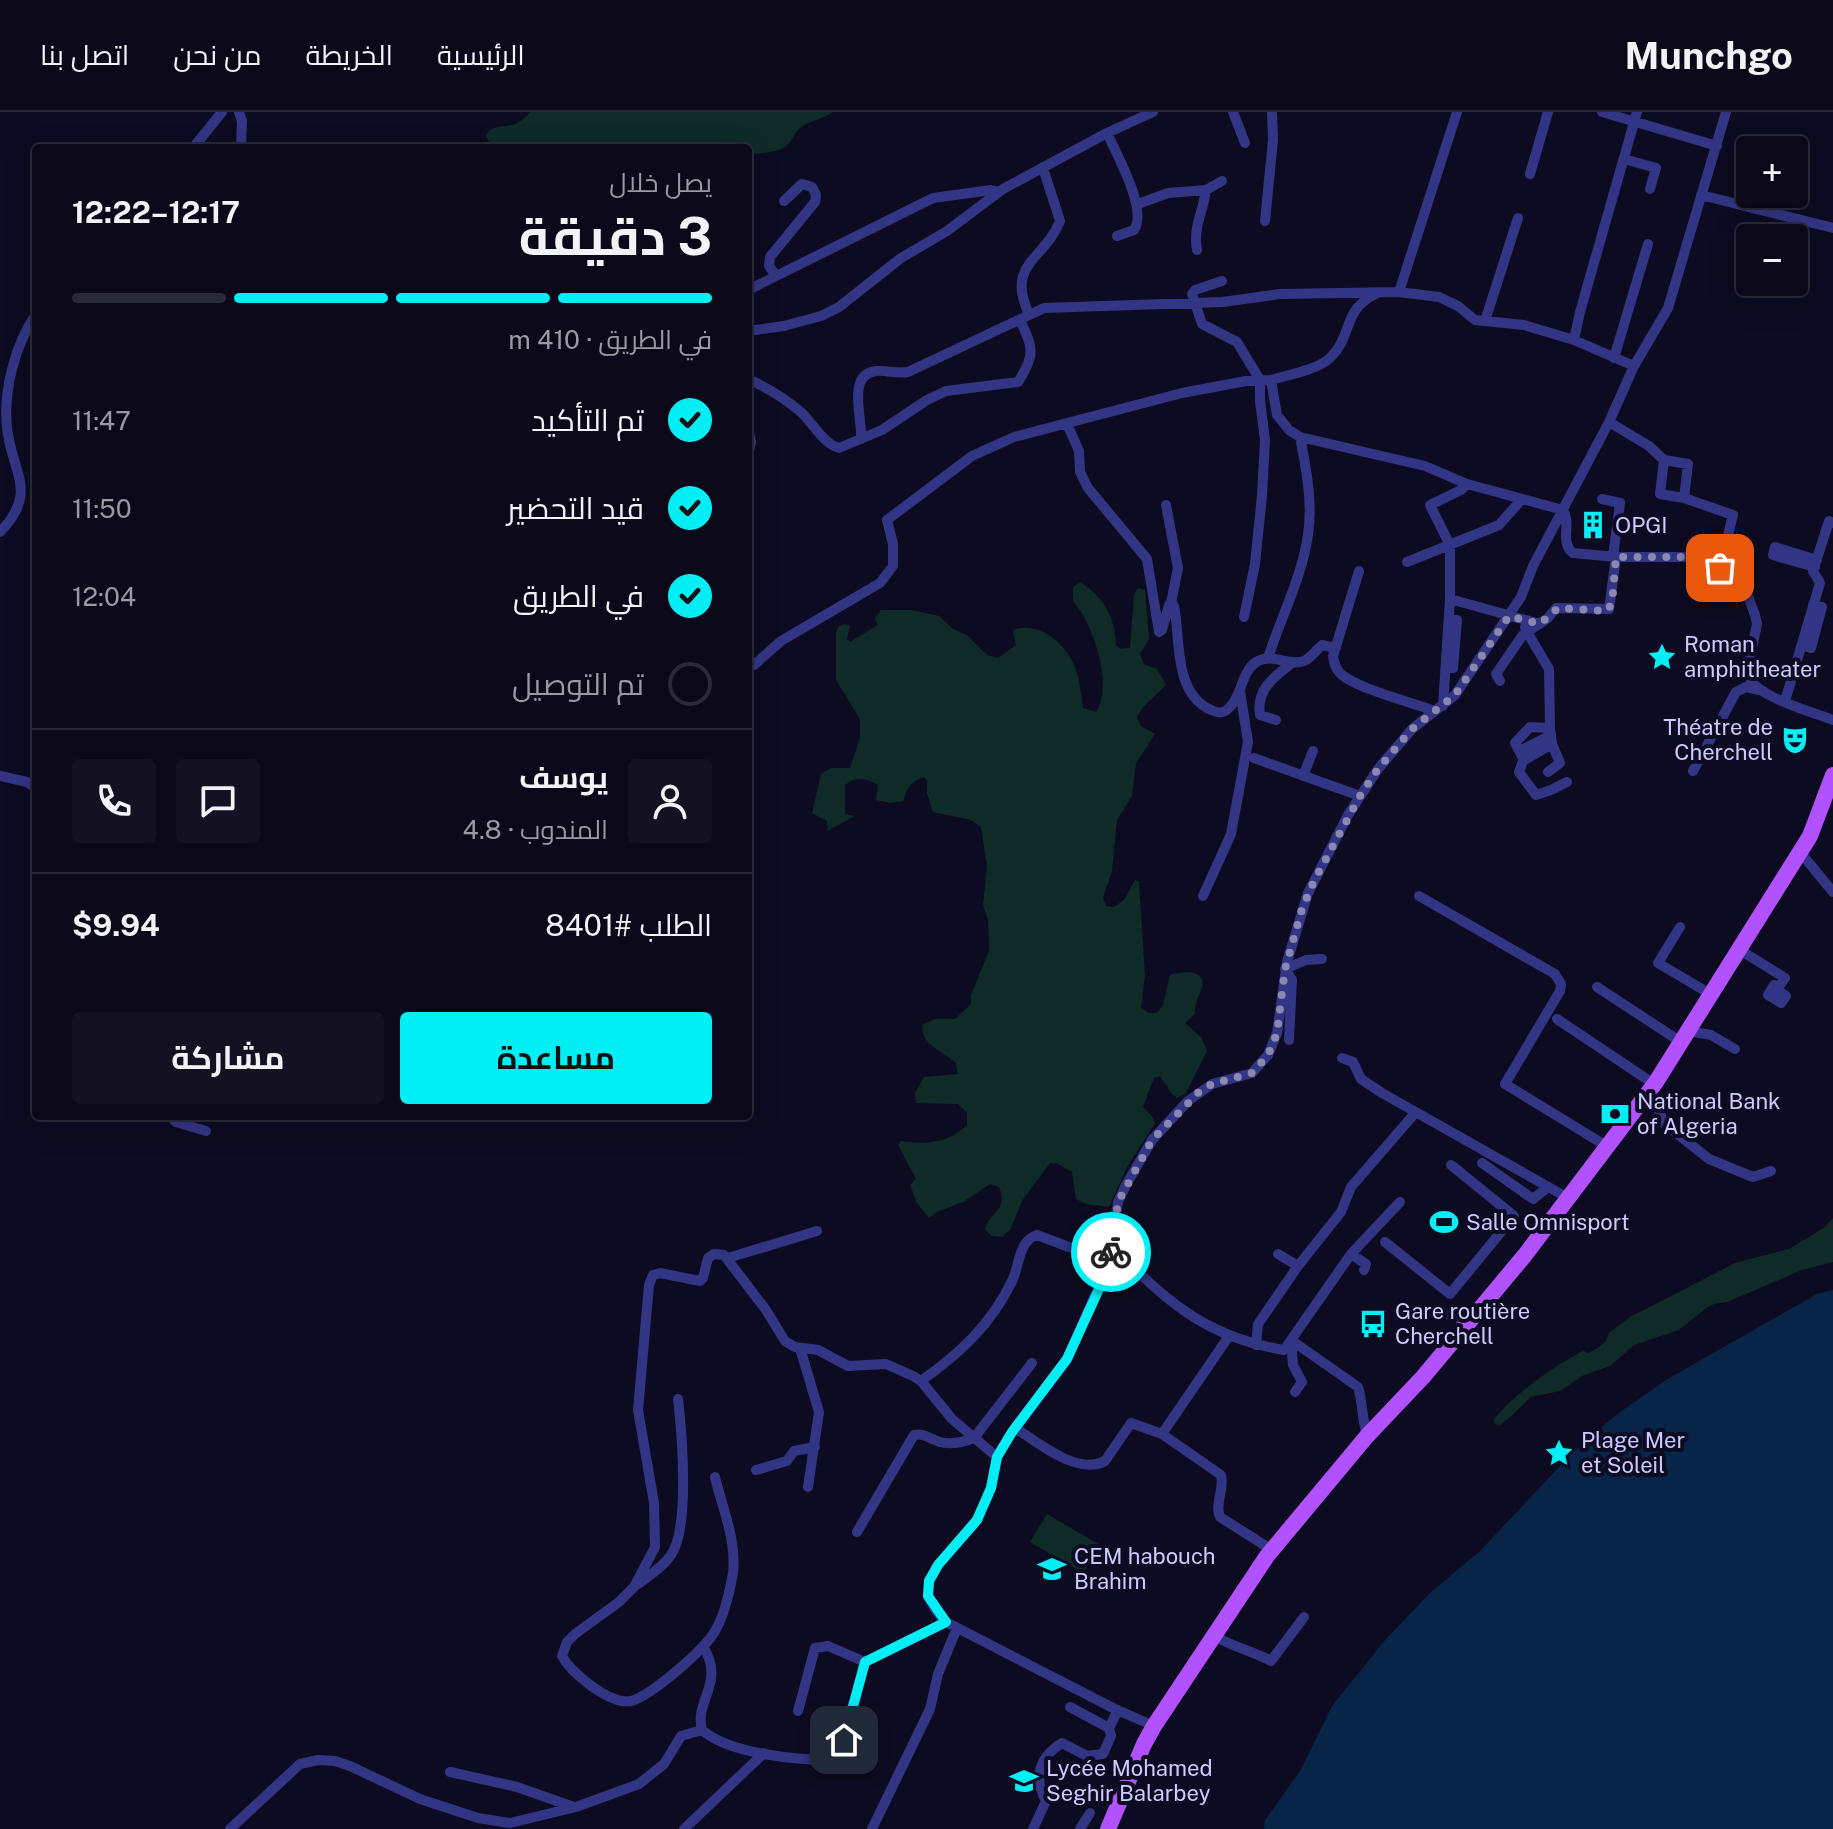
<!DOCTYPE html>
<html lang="ar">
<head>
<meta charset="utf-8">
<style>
	:root { --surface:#0a0819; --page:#131122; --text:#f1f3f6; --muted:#999aa2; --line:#2a2938; --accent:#00eff5 }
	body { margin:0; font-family:"Public Sans",Cairo,sans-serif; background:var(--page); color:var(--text); direction:rtl; height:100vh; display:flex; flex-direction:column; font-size:30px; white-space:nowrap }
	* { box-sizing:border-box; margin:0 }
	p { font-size:26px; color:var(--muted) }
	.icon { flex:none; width:44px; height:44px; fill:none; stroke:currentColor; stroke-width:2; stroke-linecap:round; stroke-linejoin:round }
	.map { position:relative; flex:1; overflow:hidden; direction:ltr }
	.drawer { position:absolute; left:32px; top:32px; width:720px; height:976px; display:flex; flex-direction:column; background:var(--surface); border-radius:8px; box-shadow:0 8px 32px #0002,0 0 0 2px var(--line); direction:rtl }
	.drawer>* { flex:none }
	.tools { position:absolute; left:1736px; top:24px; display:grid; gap:16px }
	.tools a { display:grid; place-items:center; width:72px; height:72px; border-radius:8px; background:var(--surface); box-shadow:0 8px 32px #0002,0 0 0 2px var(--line); font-size:40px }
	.pin { position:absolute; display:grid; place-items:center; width:68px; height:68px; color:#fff; margin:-34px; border-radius:16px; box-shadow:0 4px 12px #0006 }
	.courier { position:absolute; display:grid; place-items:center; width:80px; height:80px; margin:-40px; border:6px solid #00eff5; border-radius:50%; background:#fff; color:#222; box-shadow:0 2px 10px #0007 }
	.overview em { font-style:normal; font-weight:700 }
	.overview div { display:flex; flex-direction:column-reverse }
	.overview { display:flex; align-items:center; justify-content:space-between; height:136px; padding:0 40px }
	h1 { font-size:52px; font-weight:700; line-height:60px }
	.bar { display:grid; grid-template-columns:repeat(4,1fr); gap:12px 8px; align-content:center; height:96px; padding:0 40px }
	.bar i { height:10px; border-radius:6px; background:var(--line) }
	.bar .current { background:var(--accent) }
	.bar p { grid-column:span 4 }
	.line { display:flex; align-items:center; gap:20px; padding:0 40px; border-top:2px solid var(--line) }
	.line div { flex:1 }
	.round { display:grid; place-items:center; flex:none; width:84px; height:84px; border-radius:8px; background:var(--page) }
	ol { padding:0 40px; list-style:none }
	li { display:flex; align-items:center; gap:24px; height:88px }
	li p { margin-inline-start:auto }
	li .icon { padding:8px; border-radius:50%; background:var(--accent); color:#111; stroke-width:4 }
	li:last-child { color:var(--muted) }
	li i { width:44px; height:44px; border:4px solid var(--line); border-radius:50% }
	.cta { display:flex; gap:16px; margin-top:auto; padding:16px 40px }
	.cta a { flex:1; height:92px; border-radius:8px; background:var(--accent); color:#111; font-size:32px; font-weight:700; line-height:92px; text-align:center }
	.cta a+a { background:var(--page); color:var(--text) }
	header { display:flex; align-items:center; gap:48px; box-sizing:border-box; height:112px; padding:0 40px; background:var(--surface); border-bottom:2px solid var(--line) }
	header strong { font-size:38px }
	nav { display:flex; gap:44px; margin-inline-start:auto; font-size:28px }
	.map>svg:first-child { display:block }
	.green { fill:#0e2b28 }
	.water { fill:#082547 }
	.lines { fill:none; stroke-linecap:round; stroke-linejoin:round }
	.street { stroke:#323583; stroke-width:10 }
	.primary { stroke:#b151ff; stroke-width:16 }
	.done { stroke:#8a87b1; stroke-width:8; stroke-dasharray:0 14.4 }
	.route { stroke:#00eff5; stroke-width:10 }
	.labels { text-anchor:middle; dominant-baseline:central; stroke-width:8; stroke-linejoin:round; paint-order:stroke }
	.poi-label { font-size:22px; fill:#cdcaff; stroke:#0d0b21; text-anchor:start }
</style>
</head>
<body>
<header>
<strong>Munchgo</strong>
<nav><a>الرئيسية</a><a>الخريطة</a><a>من نحن</a><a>اتصل بنا</a></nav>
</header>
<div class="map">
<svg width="1833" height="1717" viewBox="0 0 1833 1717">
	<rect width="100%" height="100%" fill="#0d0b21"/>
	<path class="green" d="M531,0H833C823,7 812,8 803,14C796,18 795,23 791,29C782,42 762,40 748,43V36H494L485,24C492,12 503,16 515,12C520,10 527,4 531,0Z
		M1080,470C1104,486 1115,504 1116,534L1121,537L1130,536L1134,482L1138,476L1145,478L1149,527L1140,542L1144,552L1157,557L1166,573L1143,595L1137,605L1141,614L1155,622L1136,651L1132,684L1117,708L1112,759L1103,786L1106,794L1114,795L1124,788L1135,768L1139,769L1145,864L1141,896L1149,901H1157L1163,893L1170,863C1180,860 1206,855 1202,875C1199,886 1194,890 1195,902L1185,911L1201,925L1207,939L1186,981L1177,986L1172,982L1160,964L1154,966L1143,995L1152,1004L1155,1011L1127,1055L1109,1095L1086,1092L1076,1087L1072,1060L1058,1052L1050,1051L1022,1089L1010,1118L1002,1125L992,1124L985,1118C987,1101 1010,1099 999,1075L990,1072L963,1090L937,1100L929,1106L917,1091L910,1073L916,1067L898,1033L901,1029C926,1033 949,1031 967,1013V1001L958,992L916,991L915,981L924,965L958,962L955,950C942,939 919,932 923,912L935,907H955L971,892V883L989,839L988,808L983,793L987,754L981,715L971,708L933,700L927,681V669L924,665C911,669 907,676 903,689L890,691L876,688L878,673C866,666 856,664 845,673V702L854,704L828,719L827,709L812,701L821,662L831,656H850L860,626V607L836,568V521L838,515L845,512L850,514L847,527L850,530L878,513L875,506L881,498H912L939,504L953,517L967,523L987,543L998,546L1016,533L1013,518C1039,508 1068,533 1076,558C1080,570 1081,584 1083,596L1096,600C1114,573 1093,511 1073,489V475Z
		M1833,1106V1150L1802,1158L1727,1190L1714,1192L1705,1197L1679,1218L1634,1233L1610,1254L1584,1263L1560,1279L1531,1285L1509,1306L1500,1313L1495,1312L1493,1308C1518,1279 1550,1257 1583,1239L1588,1241L1598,1236L1605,1230L1609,1221L1630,1205L1735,1151L1789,1137L1825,1115Z
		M1047,1402L1100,1433L1083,1461L1030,1430Z"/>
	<path class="water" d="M1833,1178V1717H1264L1265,1708L1300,1659L1332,1594L1386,1527L1430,1481L1481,1438L1576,1337L1620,1300L1666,1268L1817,1182Z"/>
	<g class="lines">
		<path class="street" d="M239,0L242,9L241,36
			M1233,0L1245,31
			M1602,0L1717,34
			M1107,21C1117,43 1148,98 1134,118L1117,124
			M193,36L222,0
			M1624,47L1656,56L1650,77
			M1530,62L1548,0
			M1206,78L1222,69
			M1701,83L1833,116
			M1138,92L1168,81L1206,78C1203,101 1193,114 1197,138
			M1265,109L1273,28L1272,0
			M776,164L769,154L770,145L815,90L816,83L812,75L802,72L784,89
			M1222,169L1195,178L1192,182L1202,212L1237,230L1260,268V289L1265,328L1262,384L1255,452L1244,505
			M748,178L933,86L991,78L999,80
			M1399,180L1457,0
			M1378,181C1341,197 1354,223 1330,246C1317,258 1288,263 1271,268L1277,303L1289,318L1300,325L1425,354L1467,372L1563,398C1572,412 1559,430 1573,441L1616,445H1692L1733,463L1743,471L1755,503L1757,512L1747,561C1753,585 1811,599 1833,608
			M1029,202C1005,151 1045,148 1060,109L1043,56
			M1485,209L1518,106
			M748,219L784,214L821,204L839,195L901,146L947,119L1003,77L1107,21L1153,0
			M1574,228L1580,200L1637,0
			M1614,246L1648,132
			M748,267C768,276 786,287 802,301C813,312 824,332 839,336L882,318L927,288L946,279L1018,270C1036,242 1033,236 1020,208
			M1609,310L1649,334L1664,348L1660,382L1684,386L1688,352L1664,348
			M1067,312L1079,339L1080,360L1088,376L1147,447L1159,520L1162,518L1169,493L1172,491L1174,494C1181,528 1173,581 1211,598C1218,601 1222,602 1228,597C1242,585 1241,560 1256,550C1273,540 1287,555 1304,549C1311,546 1316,538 1322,533L1336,536
			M748,316L751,330L748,343
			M861,327C863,308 846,262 876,259C887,258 896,262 908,260L1044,196L1223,190L1280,182L1399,180L1439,185L1458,194L1475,208L1524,213L1574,228L1634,254
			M1467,372L1461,378L1430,393L1450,433V487L1540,512
			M1684,386L1733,403L1720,456
			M1602,387L1620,391L1613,445
			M1166,393L1178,456L1171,491
			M0,420C39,380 12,361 7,316C3,279 15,233 36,202
			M1407,450L1499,413L1522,387
			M1815,455L1773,443L1775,435L1817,448
			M1359,459L1333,544C1334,551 1335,556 1340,561C1354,576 1414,591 1435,599
			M1802,533L1811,536L1822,495L1813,493
			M1268,546C1281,505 1302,465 1308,423C1313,390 1306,356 1300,325
			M748,554L754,553L781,529L880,471L893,454V432L887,408L972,344L1014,325L1182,281L1246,269L1271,268
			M1446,556H1453L1457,508H1449
			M1500,569L1496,562L1522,524L1527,520L1525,515
			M1785,589L1820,471L1813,459L1829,409L1833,411
			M1443,594L1450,487
			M1276,608L1260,603C1256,577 1274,565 1292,551
			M1552,632L1523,649L1519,660L1536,683L1551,678L1567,670
			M1520,639L1551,623
			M1254,646L1360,684
			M1524,648L1515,631L1530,615L1550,616
			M1693,659L1736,580L1746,575L1758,578
			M1548,660L1560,651L1552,632L1550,616L1549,557L1527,520L1548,506L1556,496L1609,497L1616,445
			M0,664L27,670L36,676
			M1303,664L1313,639
			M1800,740L1833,780
			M1203,784L1231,722L1248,630L1240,579
			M1419,784L1555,862L1561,872L1560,879L1505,972L1608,1035
			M1680,815L1658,851L1712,883
			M1740,838L1785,866L1778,876L1774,873L1768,883L1781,891L1786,884L1777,878L1778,876
			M1597,875L1681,930
			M1557,907L1654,972
			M1688,919L1711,923L1735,937
			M1289,928L1292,868L1285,857L1306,848L1322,847
			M1342,946L1353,950L1361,967L1382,981L1568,1086
			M1649,979L1665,1012L1709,1047L1753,1065L1771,1059
			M170,1004L176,1010L206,1019
			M1482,1051L1533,1087L1548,1075
			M1385,1130L1450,1182L1514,1104L1451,1053
			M1112,1134C1166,1189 1205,1225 1284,1238L1291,1228L1358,1275C1363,1291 1362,1308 1367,1324
			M1278,1142L1298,1154
			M1351,1142L1366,1152L1364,1158
			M728,1146L817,1119
			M1438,1199L1458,1206L1467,1212
			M1256,1233L1258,1212L1298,1154L1341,1100L1351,1075L1416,1000
			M800,1236L819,1300L808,1375
			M921,1269C959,1242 991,1213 1012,1169C1020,1153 1018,1129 1037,1123L1069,1135L1110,1143
			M1295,1280L1302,1270L1293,1253L1291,1228L1351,1142L1400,1090
			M1015,1316C1038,1330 1077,1364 1105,1349L1131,1311L1162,1322L1221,1363C1225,1378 1214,1392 1220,1405L1272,1438
			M1162,1322L1229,1224
			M756,1358L787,1349L794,1339L815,1335
			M715,1365C722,1395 737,1429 733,1461C730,1478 724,1504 715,1519C705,1537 651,1584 631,1589C610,1593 571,1561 562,1544L567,1530L575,1522L619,1490L634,1475L655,1435L654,1391L638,1298L649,1173L653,1163L660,1161L700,1169L703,1166L708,1146L714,1142L724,1143L766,1198L785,1229L795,1235L818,1238L848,1254L886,1252L913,1264L921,1269L952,1307L997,1345
			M857,1420L914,1323C925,1321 930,1327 940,1330C951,1333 964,1330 974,1326L1032,1251
			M638,1472C650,1463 663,1455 671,1443C690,1416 682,1321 678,1287
			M1213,1523C1234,1536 1251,1538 1271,1549L1304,1505
			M704,1536C725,1571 694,1589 702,1618C729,1642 797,1648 833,1648L840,1639L865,1550L946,1510
			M1070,1595L1109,1616L1118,1598
			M798,1599L815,1536L828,1534L865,1550
			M1154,1614L1115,1597L946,1510L936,1499L928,1484L929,1469L938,1453L977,1408L991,1376L997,1345L1012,1320L1067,1247L1107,1156L1118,1090L1126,1073L1152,1028L1188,989L1212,972L1252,961L1268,943L1277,921L1287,850L1308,781L1348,703L1378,657L1412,617L1455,583L1521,485L1533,454L1609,310L1634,254L1668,196L1726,0
			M450,1660L517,1675L574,1695
			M230,1717L300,1652L318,1648L335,1649L350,1654L420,1687L478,1706L510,1711L576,1695L639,1672L664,1652L681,1624L702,1618
			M684,1717L764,1641
			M872,1717L930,1597L938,1562L957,1516
			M1033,1717L1046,1689C1033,1666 1039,1645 1062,1631L1087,1644L1103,1642L1111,1624L1109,1616
			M1080,1717L1090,1701"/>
		<path class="primary" d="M1108,1717L1144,1632L1154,1614L1267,1444L1367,1324L1423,1265L1525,1143L1656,970L1810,724L1833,663"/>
	</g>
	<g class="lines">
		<path class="done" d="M1111,1140L1118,1090L1152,1028L1200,979L1212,972L1252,961L1268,943L1277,921L1285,857L1302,797L1314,769L1360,684L1378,657L1412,617L1455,583L1509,504L1540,512L1558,496L1607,499L1612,491L1616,445H1692L1720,456"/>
		<path class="route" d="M844,1628L865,1550L946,1510L928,1484L929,1469L938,1453L977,1408L991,1376L997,1345L1012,1320L1067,1247L1104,1166L1111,1140"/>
	</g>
	<defs>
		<symbol id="building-bare" viewBox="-9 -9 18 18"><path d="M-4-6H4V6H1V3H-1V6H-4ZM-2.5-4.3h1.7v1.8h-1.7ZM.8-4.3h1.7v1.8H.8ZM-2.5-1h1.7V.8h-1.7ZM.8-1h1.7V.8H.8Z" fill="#00eff5" stroke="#0d0b21" stroke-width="2.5" paint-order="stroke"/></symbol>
		<symbol id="sight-bare" viewBox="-9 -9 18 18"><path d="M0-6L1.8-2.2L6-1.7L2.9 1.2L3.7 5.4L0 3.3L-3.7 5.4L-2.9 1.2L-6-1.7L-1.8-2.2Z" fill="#00eff5" stroke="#0d0b21" stroke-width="2.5" paint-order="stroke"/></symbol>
		<symbol id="theatre-bare" viewBox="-9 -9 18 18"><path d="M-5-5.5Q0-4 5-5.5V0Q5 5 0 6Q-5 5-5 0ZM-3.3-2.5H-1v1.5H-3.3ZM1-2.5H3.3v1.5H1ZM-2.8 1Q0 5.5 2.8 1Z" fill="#00eff5" stroke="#0d0b21" stroke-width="2.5" paint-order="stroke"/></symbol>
		<symbol id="bank-bare" viewBox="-9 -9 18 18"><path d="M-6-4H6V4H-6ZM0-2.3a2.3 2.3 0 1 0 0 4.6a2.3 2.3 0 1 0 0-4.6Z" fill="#00eff5" stroke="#0d0b21" stroke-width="2.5" paint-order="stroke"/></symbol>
		<symbol id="stadium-bare" viewBox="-9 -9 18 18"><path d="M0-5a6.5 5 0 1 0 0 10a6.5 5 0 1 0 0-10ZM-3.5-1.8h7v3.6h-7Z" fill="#00eff5" stroke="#0d0b21" stroke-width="2.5" paint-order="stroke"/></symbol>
		<symbol id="bus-bare" viewBox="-9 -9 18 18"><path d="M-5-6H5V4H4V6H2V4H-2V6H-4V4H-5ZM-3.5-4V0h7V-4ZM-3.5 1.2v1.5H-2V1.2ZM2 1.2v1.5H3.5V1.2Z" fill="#00eff5" stroke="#0d0b21" stroke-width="2.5" paint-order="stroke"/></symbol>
		<symbol id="school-bare" viewBox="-9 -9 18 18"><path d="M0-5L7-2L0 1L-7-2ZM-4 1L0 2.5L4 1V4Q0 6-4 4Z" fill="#00eff5" stroke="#0d0b21" stroke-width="2.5" paint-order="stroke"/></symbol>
	</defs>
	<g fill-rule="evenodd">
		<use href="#building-bare" x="1573" y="393" width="40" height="40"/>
		<use href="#sight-bare" x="1642" y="525" width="40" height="40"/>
		<use href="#theatre-bare" x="1775" y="608" width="40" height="40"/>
		<use href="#bank-bare" x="1595" y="982" width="40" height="40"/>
		<use href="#stadium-bare" x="1424" y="1090" width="40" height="40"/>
		<use href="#bus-bare" x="1353" y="1192" width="40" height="40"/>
		<use href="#sight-bare" x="1539" y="1321" width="40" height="40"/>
		<use href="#school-bare" x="1032" y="1437" width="40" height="40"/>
		<use href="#school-bare" x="1004" y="1649" width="40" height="40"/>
	</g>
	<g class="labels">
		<g class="poi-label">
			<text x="1615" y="413">OPGI</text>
			<text x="1684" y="532">Roman<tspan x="1684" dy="25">amphitheater</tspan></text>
			<text x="1773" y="615" text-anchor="end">Théatre de<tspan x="1773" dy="25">Cherchell</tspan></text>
			<text x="1637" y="989">National Bank<tspan x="1637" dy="25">of Algeria</tspan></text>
			<text x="1466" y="1110">Salle Omnisport</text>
			<text x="1395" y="1199">Gare routière<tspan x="1395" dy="25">Cherchell</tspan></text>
			<text x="1581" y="1328">Plage Mer<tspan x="1581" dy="25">et Soleil</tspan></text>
			<text x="1074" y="1444">CEM habouch<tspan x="1074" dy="25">Brahim</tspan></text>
			<text x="1046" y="1656">Lycée Mohamed<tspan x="1046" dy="25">Seghir Balarbey</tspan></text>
		</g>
	</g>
</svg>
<div class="tools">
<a>+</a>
<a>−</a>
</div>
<div class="pin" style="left:1720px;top:456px;background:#ea580c"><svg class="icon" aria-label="bag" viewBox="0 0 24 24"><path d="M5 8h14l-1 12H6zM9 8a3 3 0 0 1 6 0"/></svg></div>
<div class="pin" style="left:844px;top:1628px;background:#1f2937"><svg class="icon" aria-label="home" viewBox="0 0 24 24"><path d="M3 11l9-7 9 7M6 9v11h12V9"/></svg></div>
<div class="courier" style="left:1111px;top:1140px"><svg class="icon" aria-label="bike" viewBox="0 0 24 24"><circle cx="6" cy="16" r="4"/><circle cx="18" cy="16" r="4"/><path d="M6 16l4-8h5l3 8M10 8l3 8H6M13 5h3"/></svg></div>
<section class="drawer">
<div class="overview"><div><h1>3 دقيقة</h1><p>يصل خلال</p></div><em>12:17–12:22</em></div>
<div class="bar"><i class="current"></i><i class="current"></i><i class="current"></i><i></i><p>في الطريق · 410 m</p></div>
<ol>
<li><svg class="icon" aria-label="check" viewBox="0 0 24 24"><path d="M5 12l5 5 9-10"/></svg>تم التأكيد<p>11:47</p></li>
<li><svg class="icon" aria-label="check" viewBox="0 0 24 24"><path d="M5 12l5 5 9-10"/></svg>قيد التحضير<p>11:50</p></li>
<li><svg class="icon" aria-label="check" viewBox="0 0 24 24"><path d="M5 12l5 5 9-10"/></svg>في الطريق<p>12:04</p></li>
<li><i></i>تم التوصيل</li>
</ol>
<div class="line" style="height:144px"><a class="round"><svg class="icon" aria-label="person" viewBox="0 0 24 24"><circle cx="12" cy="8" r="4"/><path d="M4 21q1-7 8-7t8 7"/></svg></a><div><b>يوسف</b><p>المندوب · 4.8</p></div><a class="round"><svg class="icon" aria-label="chat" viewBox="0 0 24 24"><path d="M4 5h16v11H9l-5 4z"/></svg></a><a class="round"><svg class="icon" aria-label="phone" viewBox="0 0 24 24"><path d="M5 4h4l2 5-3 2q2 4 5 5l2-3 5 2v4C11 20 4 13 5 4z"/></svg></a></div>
<div class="line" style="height:104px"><div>الطلب #8401</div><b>$9.94</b></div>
<div class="cta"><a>مساعدة</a><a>مشاركة</a></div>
</section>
</div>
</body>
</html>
